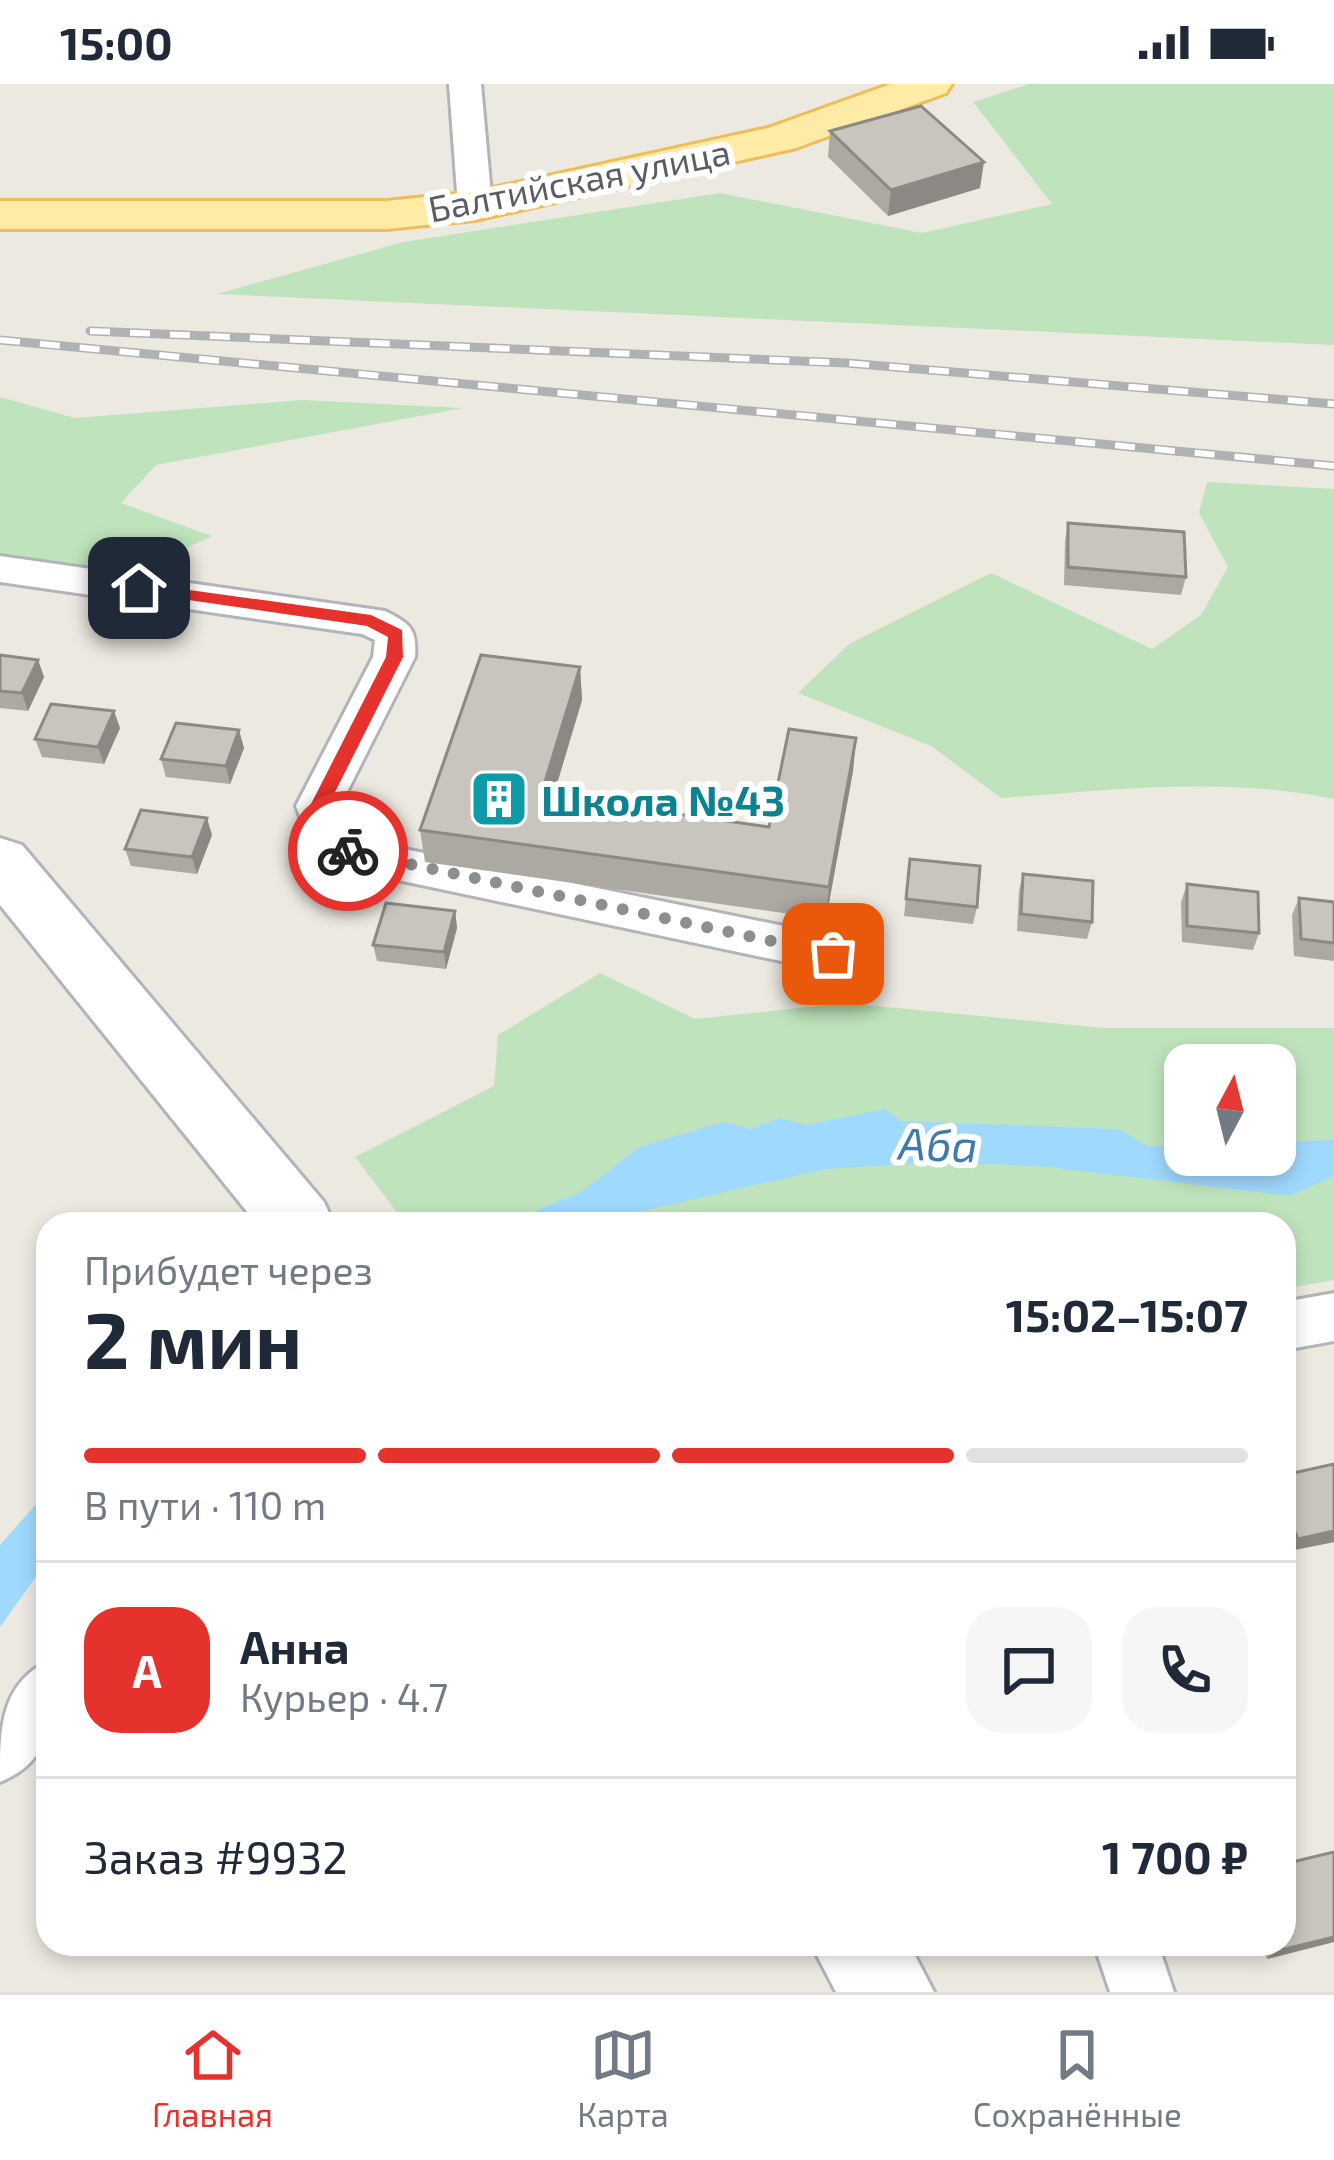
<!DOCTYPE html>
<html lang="ru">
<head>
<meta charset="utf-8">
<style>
	:root { --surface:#fff; --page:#f6f6f7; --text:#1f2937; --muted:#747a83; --line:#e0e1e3; --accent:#e6322d }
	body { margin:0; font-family:"Exo 2",sans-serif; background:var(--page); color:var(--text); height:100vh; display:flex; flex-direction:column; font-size:45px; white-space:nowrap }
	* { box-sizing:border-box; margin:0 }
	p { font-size:39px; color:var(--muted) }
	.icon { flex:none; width:66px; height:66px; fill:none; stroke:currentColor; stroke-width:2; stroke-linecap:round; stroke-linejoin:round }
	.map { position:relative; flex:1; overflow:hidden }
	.panel { position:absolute; left:36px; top:1128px; width:1260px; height:744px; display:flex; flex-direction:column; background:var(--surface); border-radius:36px; box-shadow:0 6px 18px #0003 }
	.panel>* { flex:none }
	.needle { width:78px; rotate:7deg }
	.fabs { position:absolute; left:1164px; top:960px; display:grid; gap:24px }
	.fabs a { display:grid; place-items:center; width:132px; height:132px; border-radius:24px; background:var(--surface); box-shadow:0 6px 18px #0003; font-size:60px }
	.pin { position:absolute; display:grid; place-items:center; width:102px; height:102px; color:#fff; margin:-51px; border-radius:24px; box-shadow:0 6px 18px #0006 }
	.courier { position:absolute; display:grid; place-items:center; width:120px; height:120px; margin:-60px; border:9px solid #e6322d; border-radius:50%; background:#fff; color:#222; box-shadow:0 3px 15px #0007 }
	.headline em { font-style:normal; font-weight:700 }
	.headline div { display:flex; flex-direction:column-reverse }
	.headline { display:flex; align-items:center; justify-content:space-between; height:204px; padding:0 48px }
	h1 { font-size:78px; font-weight:700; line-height:90px }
	.bar { display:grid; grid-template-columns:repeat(4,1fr); gap:18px 12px; align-content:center; height:144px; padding:0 48px }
	.bar i { height:15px; border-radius:9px; background:var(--line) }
	.bar .selected { background:var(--accent) }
	.bar p { grid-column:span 4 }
	.line { display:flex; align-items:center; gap:30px; padding:0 48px; border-top:3px solid var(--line) }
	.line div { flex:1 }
	.round { display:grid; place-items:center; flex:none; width:126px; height:126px; border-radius:36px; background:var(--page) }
	.status { display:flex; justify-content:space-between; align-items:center; height:84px; padding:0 60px; background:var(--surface); direction:ltr }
	.status svg { height:33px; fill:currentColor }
	.menu { display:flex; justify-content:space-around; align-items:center; height:168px; border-top:3px solid var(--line); background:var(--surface); font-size:33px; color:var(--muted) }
	.menu a { display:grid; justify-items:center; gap:6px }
	.menu .selected { color:var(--accent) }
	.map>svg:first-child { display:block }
	.green { fill:#bfe4bd; fill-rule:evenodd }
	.water { fill:#a0d9fe }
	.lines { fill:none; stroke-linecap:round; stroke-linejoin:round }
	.street-casing { stroke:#b2b4b9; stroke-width:6 }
	.secondary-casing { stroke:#b1b4b9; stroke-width:6 }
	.primary-casing { stroke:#efbd58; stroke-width:6 }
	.street { fill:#fff; fill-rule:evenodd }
	.secondary { fill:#fff; fill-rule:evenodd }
	.primary { fill:#feeba5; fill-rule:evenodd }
	.rail-casing { stroke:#b0b1b2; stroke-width:9 }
	.rail { stroke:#fff; stroke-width:6; stroke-dasharray:20; stroke-linecap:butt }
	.wall { fill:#aca9a3 }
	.shaded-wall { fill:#8c8985 }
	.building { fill:#c8c4be; stroke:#8c8985; stroke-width:3 }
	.route { fill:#e6322d }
	.done { stroke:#8d8f8e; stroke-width:12; stroke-dasharray:0 21.6 }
	.labels { text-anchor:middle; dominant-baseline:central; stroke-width:12; stroke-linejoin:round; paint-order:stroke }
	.far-street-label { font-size:36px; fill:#5a5e62; stroke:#fff }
	.culture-label { font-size:42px; font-weight:bold; fill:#0d838f; stroke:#fff; text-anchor:start }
	.water-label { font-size:45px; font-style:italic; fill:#3e7aae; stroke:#fff }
</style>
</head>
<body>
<div class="status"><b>15:00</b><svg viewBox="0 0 49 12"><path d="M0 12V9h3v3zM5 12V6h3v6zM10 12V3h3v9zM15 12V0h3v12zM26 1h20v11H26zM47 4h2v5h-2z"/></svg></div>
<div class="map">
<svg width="1334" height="1908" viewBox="0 0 1334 1908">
	<rect width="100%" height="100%" fill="#ece9e1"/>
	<path class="green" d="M1029,0H1334V261L217,210L403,158L720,109L922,149L1052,120L973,18Z
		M0,313L75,334L302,316L463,324L156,381L121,419L212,452L103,504L0,499Z
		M1207,398L1334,405V715C1227,692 1110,706 1001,714L931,662L798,609L849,560L991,489L1152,565L1201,531L1228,483L1199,429Z
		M600,889L695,935L846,919L1104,944H1334V1196L1284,1205V1140H406L355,1073L494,1002L498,951ZM1185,981H1275V1071H1185Z"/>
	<path class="water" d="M885,1025L901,1037L1119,1045L1147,1062L1185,1061V1071H1275V1058L1334,1056V1092L1290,1112L1038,1082L934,1078L826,1085L646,1126L615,1140H505L583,1107L639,1063L723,1038L751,1045L780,1034L806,1041Z
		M48,1407V1476L0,1543V1461Z"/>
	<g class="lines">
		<defs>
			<path id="street" d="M449,0H481L492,122L475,132L458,122Z
				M0,472L385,527C410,540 417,544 415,573L340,722L345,738L370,758L833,852L849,857L856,870L849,883L833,888L341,784L310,759L296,722L373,573L375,556L362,550L0,498Z
				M1334,1209V1257L1284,1266V1218Z
				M48,1577C48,1631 58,1674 0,1698C0,1645 0,1601 48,1577Z
				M1094,1860H1158L1174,1908H1110Z"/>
			<path id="secondary" d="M0,754L22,761L324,1118L334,1140H257L0,821Z
				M811,1860H909L934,1908H836Z"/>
			<path id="primary" d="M891,0H952L946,9L796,64L475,136L386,145H0V117H386L475,108L768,44Z"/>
		</defs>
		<use href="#street" class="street-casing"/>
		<use href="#secondary" class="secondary-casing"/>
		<use href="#primary" class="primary-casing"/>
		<use href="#street" class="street"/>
		<use href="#secondary" class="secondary"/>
		<use href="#primary" class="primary"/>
		<defs>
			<path id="rail" d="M90,247L847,279L1334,320
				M0,256L1334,382"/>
		</defs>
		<use href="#rail" class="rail-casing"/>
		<use href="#rail" class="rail"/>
	</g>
	<path class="wall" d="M830,47L980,104L888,132L828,73Z
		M1068,439L1186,493L1181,511L1064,501L1065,457Z
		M0,571L38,576L44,593L28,627L0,624Z
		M580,583L582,616L553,713L769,743L856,654L853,687L826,835L425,778L420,746Z
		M120,644L104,680L42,673L35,655Z
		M244,664L230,700L166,693L161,675Z
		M212,751L197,790L131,782L125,765Z
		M910,775L977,823L973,840L904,832Z
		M1023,790L1092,838L1087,855L1017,847L1019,807Z
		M1187,800L1259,849L1253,866L1182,858L1181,818Z
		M1299,814L1334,818V877L1294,872L1292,831Z
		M455,827L457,844L446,885L377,877L373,861Z
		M1334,1380V1458L1289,1467L1284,1455V1391Z
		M1334,1858L1267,1875L1262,1860H1284Z"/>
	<path class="shaded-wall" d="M984,78L980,104L888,132L891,106Z
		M38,576L44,593L28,627L22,609Z
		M580,583L582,616L544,743L541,711Z
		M114,627L120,644L104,680L98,663Z
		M239,646L244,664L230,700L226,682Z
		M856,654L853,687L826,835L829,803Z
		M207,734L212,751L197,790L192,773Z
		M455,827L457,844L446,885L444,868Z
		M1334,1447V1458L1289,1467L1298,1455Z
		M1334,1853V1858L1267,1875L1277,1867Z"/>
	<path class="building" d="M921,22L984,78L891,106L830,47Z
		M1068,439L1184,448L1186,493L1068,483Z
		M0,571L38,576L22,609L0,607Z
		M481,571L580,583L541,711L769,743L789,645L856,654L829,803L420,746Z
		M51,620L114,627L98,663L35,655Z
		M176,639L239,646L226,682L161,675Z
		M141,726L207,734L192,773L125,765Z
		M910,775L980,782L977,823L906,815Z
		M1023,790L1093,797L1092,838L1021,830Z
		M1187,800L1258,808L1259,849L1187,842Z
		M1299,814L1334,818V859L1301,855Z
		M386,819L455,827L444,868L373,861Z
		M1334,1380V1447L1298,1455L1284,1423V1391Z
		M1334,1768V1853L1277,1867L1274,1860H1284V1780Z"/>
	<path class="route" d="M139,499L371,531L402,546L403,573L328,722L334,744L355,762V772H342L319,752L310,722L386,573L388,553L367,542L133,508L131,504Z"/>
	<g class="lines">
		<path class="done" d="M348,767L833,870"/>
	</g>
	<defs>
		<symbol id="building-square" viewBox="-11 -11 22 22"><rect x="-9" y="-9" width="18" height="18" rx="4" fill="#0f9aa8" stroke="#fff"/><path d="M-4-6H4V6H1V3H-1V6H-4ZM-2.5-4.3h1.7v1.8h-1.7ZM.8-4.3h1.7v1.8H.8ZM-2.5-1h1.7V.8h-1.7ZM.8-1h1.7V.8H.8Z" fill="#fff"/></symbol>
	</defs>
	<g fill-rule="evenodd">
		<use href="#building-square" x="466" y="682" width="66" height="66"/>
	</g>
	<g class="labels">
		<g class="far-street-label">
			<text transform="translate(579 95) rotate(-11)">Балтийская улица</text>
		</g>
		<g class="culture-label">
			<text x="541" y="715">Школа №43</text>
		</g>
		<g class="water-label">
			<text transform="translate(938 1059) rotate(2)">Аба</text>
		</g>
	</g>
</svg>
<div class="fabs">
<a><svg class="needle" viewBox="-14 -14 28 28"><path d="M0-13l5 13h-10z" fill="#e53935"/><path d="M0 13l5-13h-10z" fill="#747a83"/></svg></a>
</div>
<div class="pin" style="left:833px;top:870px;background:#ea580c"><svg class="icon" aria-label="bag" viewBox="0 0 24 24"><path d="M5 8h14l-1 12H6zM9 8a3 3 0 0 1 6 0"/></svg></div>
<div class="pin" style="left:139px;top:504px;background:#1f2937"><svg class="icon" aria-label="home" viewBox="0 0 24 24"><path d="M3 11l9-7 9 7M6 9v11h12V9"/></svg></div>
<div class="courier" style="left:348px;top:767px"><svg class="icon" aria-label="bike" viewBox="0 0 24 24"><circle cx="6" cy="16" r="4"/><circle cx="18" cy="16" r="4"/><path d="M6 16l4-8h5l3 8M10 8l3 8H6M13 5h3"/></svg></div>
<section class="panel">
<div class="headline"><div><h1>2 мин</h1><p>Прибудет через</p></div><em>15:02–15:07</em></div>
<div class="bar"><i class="selected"></i><i class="selected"></i><i class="selected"></i><i></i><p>В пути · 110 m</p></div>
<div class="line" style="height:216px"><b class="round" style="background:var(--accent);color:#fff">А</b><div><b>Анна</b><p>Курьер · 4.7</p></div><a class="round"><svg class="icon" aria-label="chat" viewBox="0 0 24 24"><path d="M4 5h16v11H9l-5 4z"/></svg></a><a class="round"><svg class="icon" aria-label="phone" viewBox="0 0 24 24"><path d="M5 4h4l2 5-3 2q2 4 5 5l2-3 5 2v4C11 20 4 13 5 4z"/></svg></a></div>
<div class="line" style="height:156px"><div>Заказ #9932</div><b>1 700 ₽</b></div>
</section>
</div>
<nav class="menu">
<a class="selected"><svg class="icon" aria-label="home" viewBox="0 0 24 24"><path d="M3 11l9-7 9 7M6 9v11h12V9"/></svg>Главная</a>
<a><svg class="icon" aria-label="map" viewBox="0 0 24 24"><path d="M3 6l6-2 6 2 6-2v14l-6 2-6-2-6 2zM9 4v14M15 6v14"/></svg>Карта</a>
<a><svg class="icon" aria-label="saved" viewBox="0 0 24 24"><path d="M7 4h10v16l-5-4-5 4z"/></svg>Сохранённые</a>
</nav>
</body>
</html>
